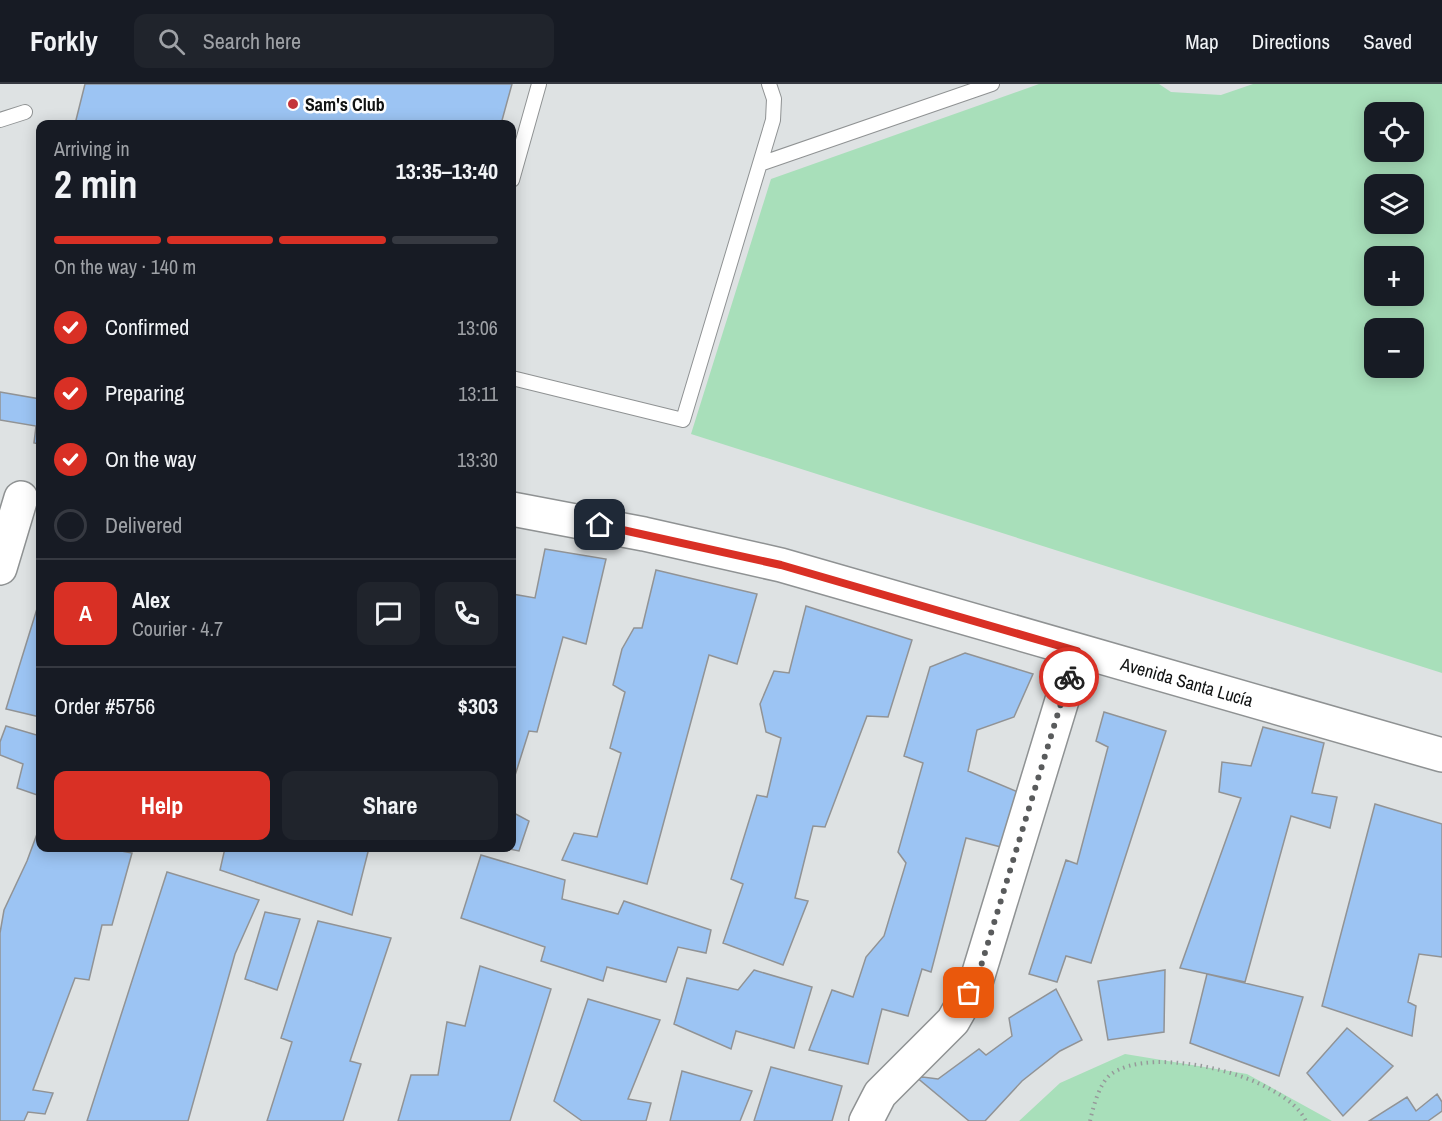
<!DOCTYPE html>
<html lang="en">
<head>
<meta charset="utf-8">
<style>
	:root { --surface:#171b24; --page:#20242c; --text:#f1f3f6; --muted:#9ea1a6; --line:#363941; --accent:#d93025 }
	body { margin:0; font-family:"Archivo Narrow",sans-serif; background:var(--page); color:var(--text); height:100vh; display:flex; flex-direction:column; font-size:22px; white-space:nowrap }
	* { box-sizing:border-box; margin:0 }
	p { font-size:20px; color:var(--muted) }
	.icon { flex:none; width:33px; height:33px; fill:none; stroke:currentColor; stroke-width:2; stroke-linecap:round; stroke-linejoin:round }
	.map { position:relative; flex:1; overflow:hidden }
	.drawer { position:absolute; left:36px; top:36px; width:480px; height:732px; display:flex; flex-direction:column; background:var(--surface); border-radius:12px; box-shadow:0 3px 15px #0003 }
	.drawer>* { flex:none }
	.fabs { position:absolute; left:1364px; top:18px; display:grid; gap:12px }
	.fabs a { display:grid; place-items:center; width:60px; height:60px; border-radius:12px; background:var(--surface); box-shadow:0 3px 15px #0003; font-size:30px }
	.pin { position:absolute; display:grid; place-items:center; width:51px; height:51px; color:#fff; margin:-26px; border-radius:12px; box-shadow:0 3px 9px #0006 }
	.courier { position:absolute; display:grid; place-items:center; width:60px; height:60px; margin:-30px; border:4px solid #d93025; border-radius:50%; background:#fff; color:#222; box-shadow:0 2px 8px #0007 }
	.summary em { font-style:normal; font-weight:700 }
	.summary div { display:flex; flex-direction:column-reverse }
	.summary { display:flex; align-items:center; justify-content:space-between; height:102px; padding:0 18px }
	h1 { font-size:39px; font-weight:700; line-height:45px }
	.bar { display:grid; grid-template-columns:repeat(4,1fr); gap:9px 6px; align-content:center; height:72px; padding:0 18px }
	.bar i { height:8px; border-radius:4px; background:var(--line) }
	.bar .current { background:var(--accent) }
	.bar p { grid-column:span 4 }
	.line { display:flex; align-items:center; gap:15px; padding:0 18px; border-top:2px solid var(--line) }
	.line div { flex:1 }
	.round { display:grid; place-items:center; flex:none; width:63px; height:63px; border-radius:12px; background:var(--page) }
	ol { padding:0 18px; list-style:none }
	li { display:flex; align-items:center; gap:18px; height:66px }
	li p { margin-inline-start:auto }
	li .icon { padding:6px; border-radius:50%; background:var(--accent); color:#fff; stroke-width:4 }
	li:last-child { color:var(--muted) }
	li i { width:33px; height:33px; border:3px solid var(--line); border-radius:50% }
	.button { display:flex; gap:12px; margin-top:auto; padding:12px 18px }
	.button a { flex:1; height:69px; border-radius:12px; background:var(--accent); color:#fff; font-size:24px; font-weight:700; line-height:69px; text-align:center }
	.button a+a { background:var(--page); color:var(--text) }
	header { display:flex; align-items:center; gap:36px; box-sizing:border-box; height:84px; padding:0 30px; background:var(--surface); border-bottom:2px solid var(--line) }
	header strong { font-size:28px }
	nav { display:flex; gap:33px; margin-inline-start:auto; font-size:21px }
	.search { width:420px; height:54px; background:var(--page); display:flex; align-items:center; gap:15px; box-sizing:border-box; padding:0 21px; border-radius:12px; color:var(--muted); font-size:22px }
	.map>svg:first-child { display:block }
	.green { fill:#a8dfba; fill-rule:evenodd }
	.building { fill:#9cc4f3; stroke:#919395; stroke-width:1.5 }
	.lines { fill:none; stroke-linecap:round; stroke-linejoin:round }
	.lane-casing { stroke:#8f9293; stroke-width:16 }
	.secondary-casing { stroke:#8f9293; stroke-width:36 }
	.path { stroke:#96999a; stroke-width:4; stroke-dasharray:1.5 4.5; stroke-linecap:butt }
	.lane { stroke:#fff; stroke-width:14 }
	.secondary { stroke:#fff; stroke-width:33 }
	.done { stroke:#595b5c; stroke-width:6; stroke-dasharray:0 10.8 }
	.route { stroke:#d93025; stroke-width:8 }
	.poi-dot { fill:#c43439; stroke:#fff; stroke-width:2 }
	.labels { text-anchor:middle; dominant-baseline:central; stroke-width:5; stroke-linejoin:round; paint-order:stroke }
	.poi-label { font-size:18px; font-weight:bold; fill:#111313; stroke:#fff; text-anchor:start }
	.street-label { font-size:18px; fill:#111313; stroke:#fff }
</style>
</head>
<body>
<header>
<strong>Forkly</strong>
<div class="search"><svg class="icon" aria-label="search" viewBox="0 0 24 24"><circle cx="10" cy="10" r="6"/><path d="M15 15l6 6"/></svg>Search here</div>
<nav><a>Map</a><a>Directions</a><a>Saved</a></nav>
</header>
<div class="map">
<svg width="1442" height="1037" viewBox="0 0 1442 1037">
	<rect width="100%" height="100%" fill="#dee2e3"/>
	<path class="green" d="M1039,0H1159L1171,8L1221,11L1253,0H1442V589L691,350L771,95ZM1374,28H1413V68H1374ZM1374,100H1413V140H1374ZM1374,172H1413V212H1374ZM1374,244H1413V284H1374Z
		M1125,970L1247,990L1332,1037H1019L1060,999Z"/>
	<path class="building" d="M85,0H512L501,40H75Z
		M0,308L40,315V360L34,359L36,342L0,336Z
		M545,465L606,475L586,560L563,553L537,648L529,647L512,701V510L535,514Z
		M656,486L757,510L737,580L709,571L647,800L562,776L574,749L597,753L621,669L610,664L625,608L613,601L622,565L634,544H642Z
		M40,515V633L6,625Z
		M806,522L912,556L888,633L867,632L825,743L813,742L795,814L808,817L783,881L723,859L743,800L731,795L757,711L767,713L781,654L766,648L760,620L774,587L789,589Z
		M965,569L1033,590L1014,633L977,646L968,687L1018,708L1001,763L966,754L931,888L922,885L908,932L882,925L868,980L809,966L832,906L853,913L866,873L884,852L906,779L898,768L923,679L904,672L930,583Z
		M1104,628L1166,647L1091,879L1066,872L1057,898L1029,890L1066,776L1077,780L1108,663L1096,657Z
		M6,642L40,652V712L17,704L23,680L0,671V658Z
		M1263,643L1324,659L1312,709L1337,713L1330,744L1291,732L1245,898L1180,884L1241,714L1219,708L1222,678L1251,682Z
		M1375,720L1442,740V873L1419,870L1408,918L1416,922L1412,952L1322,922Z
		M512,728L529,737L519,767L505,764H512Z
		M37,750L40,751V764H105L132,769L112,841H102L89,896L75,894L33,1006L53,1009L45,1030L28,1028L24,1037H0V849L4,826L27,777Z
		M225,764H369L352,831L220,786Z
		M481,771L565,796L562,815L618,830L624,817L711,846L706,869L678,863L666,898L607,883L603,897L541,877L545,863L461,834Z
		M167,788L259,816L235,870L188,1037H87Z
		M265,828L300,835L277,906L245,895Z
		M318,837L391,854L350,977L361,980L343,1037H267L292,958L281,954Z
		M480,882L551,905L510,1037H398L411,991H438L447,938L465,942Z
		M754,886L812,903L794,964L736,947L731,965L674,940L687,894L738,906Z
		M1165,886L1164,948L1108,956L1098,897Z
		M1207,890L1303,913L1279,992L1190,959Z
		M1056,905L1082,956L1060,967L1022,997L985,1037H969L915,992L938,995L979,965L986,971L1012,952L1009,934Z
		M588,915L660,936L628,1015L651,1019L646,1037H582L554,1017Z
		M1347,944L1393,982L1343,1032L1307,989Z
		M771,983L842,1002L832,1037H754Z
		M682,987L752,1007L740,1037H670Z
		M1437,1010L1442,1018V1027L1428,1037H1369L1407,1013L1416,1027Z"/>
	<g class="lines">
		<defs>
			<path id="lane" d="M0,36L25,28
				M760,80L992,0
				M512,96L539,0
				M512,294L683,336L773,36L774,15L769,0"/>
			<path id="secondary" d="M512,425L644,450L781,481L1442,671
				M0,484L21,414
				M866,1037L880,1010L953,937L977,895L1077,567"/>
		</defs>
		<use href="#lane" class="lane-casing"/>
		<use href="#secondary" class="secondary-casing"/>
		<path class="path" d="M1090,1037C1093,1024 1099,1000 1110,991C1150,959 1284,991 1306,1037"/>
		<use href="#lane" class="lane"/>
		<use href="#secondary" class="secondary"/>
	</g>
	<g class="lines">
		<path class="done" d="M969,909L977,895L1069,593"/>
		<path class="route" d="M600,441L781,481L1077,567L1069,593"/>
	</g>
	<circle class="poi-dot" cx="293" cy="20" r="6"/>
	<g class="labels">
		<g class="poi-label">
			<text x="305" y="20">Sam's Club</text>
		</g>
		<g class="street-label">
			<text transform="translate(1187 598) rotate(16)">Avenida Santa Lucía</text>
		</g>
	</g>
</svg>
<div class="fabs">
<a><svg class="icon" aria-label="locate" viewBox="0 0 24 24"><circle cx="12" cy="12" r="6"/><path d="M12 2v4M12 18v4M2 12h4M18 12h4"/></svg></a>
<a><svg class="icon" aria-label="layers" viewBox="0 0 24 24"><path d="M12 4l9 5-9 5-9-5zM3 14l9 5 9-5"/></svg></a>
<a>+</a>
<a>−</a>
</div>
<div class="pin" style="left:969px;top:909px;background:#ea580c"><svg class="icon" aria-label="bag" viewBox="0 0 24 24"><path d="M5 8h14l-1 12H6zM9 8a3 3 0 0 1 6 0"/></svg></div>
<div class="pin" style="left:600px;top:441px;background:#1f2937"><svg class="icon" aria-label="home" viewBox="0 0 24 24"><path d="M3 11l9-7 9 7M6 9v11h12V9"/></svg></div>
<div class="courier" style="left:1069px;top:593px"><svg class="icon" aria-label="bike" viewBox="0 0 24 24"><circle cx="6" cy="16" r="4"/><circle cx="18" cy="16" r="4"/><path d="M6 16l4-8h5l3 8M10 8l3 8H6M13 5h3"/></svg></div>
<section class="drawer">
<div class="summary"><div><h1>2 min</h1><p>Arriving in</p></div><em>13:35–13:40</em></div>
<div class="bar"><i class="current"></i><i class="current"></i><i class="current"></i><i></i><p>On the way · 140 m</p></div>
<ol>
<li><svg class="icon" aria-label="check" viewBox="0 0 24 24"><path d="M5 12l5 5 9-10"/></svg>Confirmed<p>13:06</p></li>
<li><svg class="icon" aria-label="check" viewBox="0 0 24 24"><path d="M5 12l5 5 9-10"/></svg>Preparing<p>13:11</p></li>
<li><svg class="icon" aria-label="check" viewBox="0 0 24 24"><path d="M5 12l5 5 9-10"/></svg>On the way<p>13:30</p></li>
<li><i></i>Delivered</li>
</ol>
<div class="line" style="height:108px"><b class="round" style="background:var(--accent);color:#fff">A</b><div><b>Alex</b><p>Courier · 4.7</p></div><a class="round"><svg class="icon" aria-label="chat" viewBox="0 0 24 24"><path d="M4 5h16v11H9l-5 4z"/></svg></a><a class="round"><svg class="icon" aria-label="phone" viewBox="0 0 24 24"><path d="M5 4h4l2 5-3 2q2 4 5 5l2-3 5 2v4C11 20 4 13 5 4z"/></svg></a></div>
<div class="line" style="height:78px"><div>Order #5756</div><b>$303</b></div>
<div class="button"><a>Help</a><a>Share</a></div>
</section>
</div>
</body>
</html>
